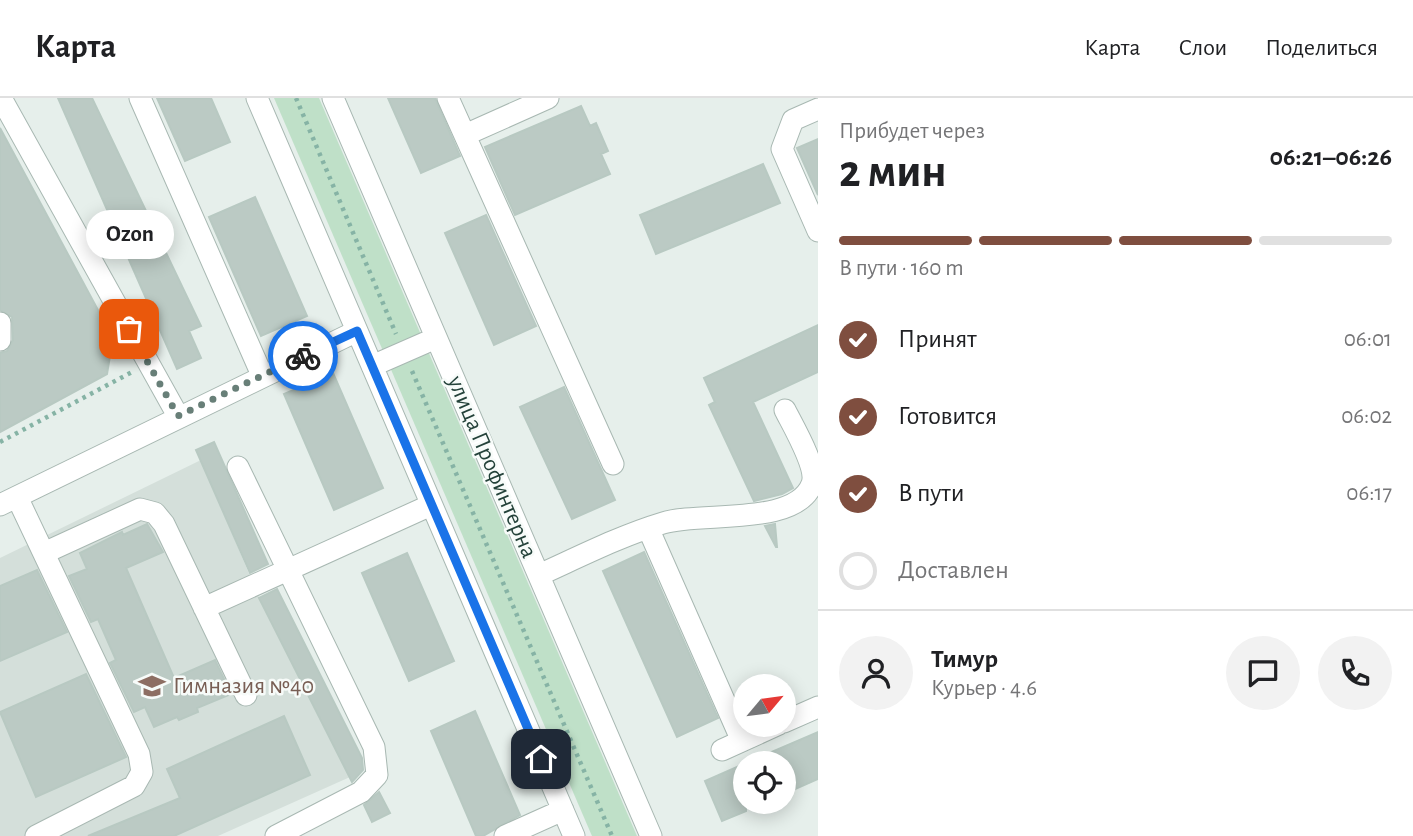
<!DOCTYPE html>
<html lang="ru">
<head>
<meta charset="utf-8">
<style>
	:root { --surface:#fff; --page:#f2f2f2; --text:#202124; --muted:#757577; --line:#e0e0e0; --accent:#7f4e3f }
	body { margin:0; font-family:"Alegreya Sans",sans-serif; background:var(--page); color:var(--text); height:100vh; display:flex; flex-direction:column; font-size:26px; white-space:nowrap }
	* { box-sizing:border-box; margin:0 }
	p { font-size:23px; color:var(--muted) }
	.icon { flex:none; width:38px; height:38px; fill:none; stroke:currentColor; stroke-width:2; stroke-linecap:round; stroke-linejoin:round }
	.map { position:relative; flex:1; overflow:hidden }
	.sheet { display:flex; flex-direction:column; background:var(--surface); width:595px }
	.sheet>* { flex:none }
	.needle { width:46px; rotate:61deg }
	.controls { position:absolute; left:733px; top:576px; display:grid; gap:14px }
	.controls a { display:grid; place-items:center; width:63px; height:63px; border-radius:50%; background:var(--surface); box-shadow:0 4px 18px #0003; font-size:35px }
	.pin { position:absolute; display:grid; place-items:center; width:60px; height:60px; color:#fff; margin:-30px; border-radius:14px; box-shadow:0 4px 10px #0006 }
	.courier { position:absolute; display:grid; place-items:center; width:70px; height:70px; margin:-35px; border:5px solid #1a73e8; border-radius:50%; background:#fff; color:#222; box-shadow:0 2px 9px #0007 }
	.bubble { position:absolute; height:49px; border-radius:24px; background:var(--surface); box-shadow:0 4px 18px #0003; font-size:23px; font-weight:700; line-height:49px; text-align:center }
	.overview em { font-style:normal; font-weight:700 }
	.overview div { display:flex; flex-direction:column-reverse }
	.overview { display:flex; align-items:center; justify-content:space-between; height:119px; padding:0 21px }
	h1 { font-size:46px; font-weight:700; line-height:52px }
	.bar { display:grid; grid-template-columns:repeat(4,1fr); gap:10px 7px; align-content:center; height:84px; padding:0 21px }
	.bar i { height:9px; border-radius:5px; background:var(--line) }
	.bar .active { background:var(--accent) }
	.bar p { grid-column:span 4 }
	.line { display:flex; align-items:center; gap:18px; padding:0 21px; border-top:2px solid var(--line) }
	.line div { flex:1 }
	.round { display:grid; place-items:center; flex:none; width:74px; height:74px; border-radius:37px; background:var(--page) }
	ol { padding:0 21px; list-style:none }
	li { display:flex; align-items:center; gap:21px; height:77px }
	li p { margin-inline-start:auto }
	li .icon { padding:7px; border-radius:50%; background:var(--accent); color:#fff; stroke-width:4 }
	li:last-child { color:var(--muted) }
	li i { width:38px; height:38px; border:4px solid var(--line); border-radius:50% }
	header { display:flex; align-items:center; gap:42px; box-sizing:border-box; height:98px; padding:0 35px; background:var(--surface); border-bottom:2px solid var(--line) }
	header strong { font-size:33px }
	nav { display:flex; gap:38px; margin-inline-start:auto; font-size:24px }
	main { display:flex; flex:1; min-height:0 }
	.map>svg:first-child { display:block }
	.built { fill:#d4dfda }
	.green { fill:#bfe0c8 }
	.building { fill:#bbcac4; stroke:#b8c9c2; stroke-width:2 }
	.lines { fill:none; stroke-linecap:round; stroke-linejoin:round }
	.minor-casing { stroke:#a8b8b2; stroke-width:23 }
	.path { stroke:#86b3a5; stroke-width:4.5; stroke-dasharray:3.5 5; stroke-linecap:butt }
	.minor { stroke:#fff; stroke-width:21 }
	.done { stroke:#687f78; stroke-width:7; stroke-dasharray:0 12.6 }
	.route { stroke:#1a73e8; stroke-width:9 }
	.labels { text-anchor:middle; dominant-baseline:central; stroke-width:5; stroke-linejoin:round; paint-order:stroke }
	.street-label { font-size:24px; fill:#24423a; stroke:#f7fbf9 }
	.education-label { font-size:24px; fill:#785e54; stroke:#f7fbf9; text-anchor:start }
</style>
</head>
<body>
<header>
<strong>Карта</strong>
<nav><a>Карта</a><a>Слои</a><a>Поделиться</a></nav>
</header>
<main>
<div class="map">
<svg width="818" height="738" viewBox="0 0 818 738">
	<rect width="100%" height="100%" fill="#e6efeb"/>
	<path class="built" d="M201,362L258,497L350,679L218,738H0V460Z"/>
	<path class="green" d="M274,0H319L637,738H592Z"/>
	<path class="building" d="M58,0H92L201,228L189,233L201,260L177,271Z
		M157,0H211L230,44L185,63Z
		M388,0H435L460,58L421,75Z
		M581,8L590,28L596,25L608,53L601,56L610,76L515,117L485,49Z
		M0,30L113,240L107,276L0,334V255L7,253L13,242L12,219L0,212Z
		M818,41V97L797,50Z
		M763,66L780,105L656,156L640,117Z
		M255,99L307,218L261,238L209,119Z
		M486,117L536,228L494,247L445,135Z
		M818,227V274L753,304L793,390L782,396L754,403L709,307L715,304L704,280Z
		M333,275L383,390L334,412L284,296Z
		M564,289L615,402L572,421L520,309Z
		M214,344L268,466L250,475L196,352Z
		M147,426L163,454L126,470L174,580L215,562L231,596L197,610L198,614L179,622L177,619L154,629L145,609L134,614L110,565L116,562L98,521L91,524L69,478L87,471L80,455L122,434L123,437Z
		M775,426L777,449H776L765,428Z
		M644,454L718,620L677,639L603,473Z
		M407,455L454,563L409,583L362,475Z
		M37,472L67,534L0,563V488Z
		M277,491L362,660L363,672L352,684L259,500Z
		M86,576L126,659L36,699L0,614Z
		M475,613L520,717L483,738H476L431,633Z
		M284,618L310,677L174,738H88L180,700L167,671Z
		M818,634V681L784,696V665H746Z
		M746,665V713L722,723L705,683Z
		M379,694L390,715L372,724L364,707Z"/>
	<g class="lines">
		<defs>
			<path id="minor" d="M1,0L178,318
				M140,0L262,277
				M257,0L574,738
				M333,0L651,738
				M448,0L613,366
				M818,11L793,22L782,51L818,133
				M465,37L548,0
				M0,225V242
				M372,268L436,240
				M238,369L374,649L377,677L361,694L276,738
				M17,399L139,656L142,674L134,688L36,738
				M0,407L357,233
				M648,430L742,643
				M44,455L140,411L155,415L164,426L246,597
				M539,477C579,459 620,438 663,425C701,413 796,429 812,386C818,370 793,328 785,312
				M204,510L431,407
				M784,624L818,609
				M722,652L779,626
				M505,738L563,712"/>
		</defs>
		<use href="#minor" class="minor-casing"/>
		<path class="path" d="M296,0L396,236
			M412,273L612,738
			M0,344L132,274"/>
		<use href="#minor" class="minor"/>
	</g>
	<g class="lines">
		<path class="done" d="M129,231L178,318L303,258"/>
		<path class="route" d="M303,258L357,233L541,661"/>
	</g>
	<defs>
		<symbol id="school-bare" viewBox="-9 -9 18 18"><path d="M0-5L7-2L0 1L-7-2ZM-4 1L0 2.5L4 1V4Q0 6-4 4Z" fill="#8d6e63" stroke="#f7fbf9" stroke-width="2.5" paint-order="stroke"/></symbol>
	</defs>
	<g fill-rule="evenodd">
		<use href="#school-bare" x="133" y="569" width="38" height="38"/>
	</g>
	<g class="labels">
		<g class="street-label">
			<text transform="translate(492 369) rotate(67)">улица Профинтерна</text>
		</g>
		<g class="education-label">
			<text x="173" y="588">Гимназия №40</text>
		</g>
	</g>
</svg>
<div class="controls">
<a><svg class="needle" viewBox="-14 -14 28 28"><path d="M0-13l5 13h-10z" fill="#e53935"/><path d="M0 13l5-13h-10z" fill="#757577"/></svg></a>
<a><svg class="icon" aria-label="locate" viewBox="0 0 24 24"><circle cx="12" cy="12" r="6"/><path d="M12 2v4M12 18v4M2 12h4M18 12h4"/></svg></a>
</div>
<div class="pin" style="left:129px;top:231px;background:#ea580c"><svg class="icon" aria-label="bag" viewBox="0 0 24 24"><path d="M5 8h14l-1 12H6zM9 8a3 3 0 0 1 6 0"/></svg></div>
<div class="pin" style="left:541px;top:661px;background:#1f2937"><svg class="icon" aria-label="home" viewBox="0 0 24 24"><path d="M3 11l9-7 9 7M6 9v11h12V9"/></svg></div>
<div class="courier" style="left:303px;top:258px"><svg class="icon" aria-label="bike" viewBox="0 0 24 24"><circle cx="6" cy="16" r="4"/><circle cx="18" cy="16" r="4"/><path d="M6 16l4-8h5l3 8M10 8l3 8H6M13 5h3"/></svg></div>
<div class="bubble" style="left:86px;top:112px;width:88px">Ozon</div>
</div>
<section class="sheet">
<div class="overview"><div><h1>2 мин</h1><p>Прибудет через</p></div><em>06:21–06:26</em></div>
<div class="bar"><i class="active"></i><i class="active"></i><i class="active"></i><i></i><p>В пути · 160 m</p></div>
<ol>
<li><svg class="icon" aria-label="check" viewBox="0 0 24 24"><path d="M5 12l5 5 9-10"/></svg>Принят<p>06:01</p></li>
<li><svg class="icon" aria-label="check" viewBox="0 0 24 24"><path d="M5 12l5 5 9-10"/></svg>Готовится<p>06:02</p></li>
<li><svg class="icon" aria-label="check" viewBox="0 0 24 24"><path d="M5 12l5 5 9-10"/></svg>В пути<p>06:17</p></li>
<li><i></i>Доставлен</li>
</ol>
<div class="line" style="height:126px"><a class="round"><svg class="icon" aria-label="person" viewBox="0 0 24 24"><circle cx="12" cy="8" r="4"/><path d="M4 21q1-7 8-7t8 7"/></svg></a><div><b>Тимур</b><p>Курьер · 4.6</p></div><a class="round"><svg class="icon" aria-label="chat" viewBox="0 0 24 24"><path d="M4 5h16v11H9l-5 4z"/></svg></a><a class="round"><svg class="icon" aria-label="phone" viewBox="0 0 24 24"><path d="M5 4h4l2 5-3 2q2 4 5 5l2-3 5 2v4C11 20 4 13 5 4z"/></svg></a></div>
</section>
</main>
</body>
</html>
